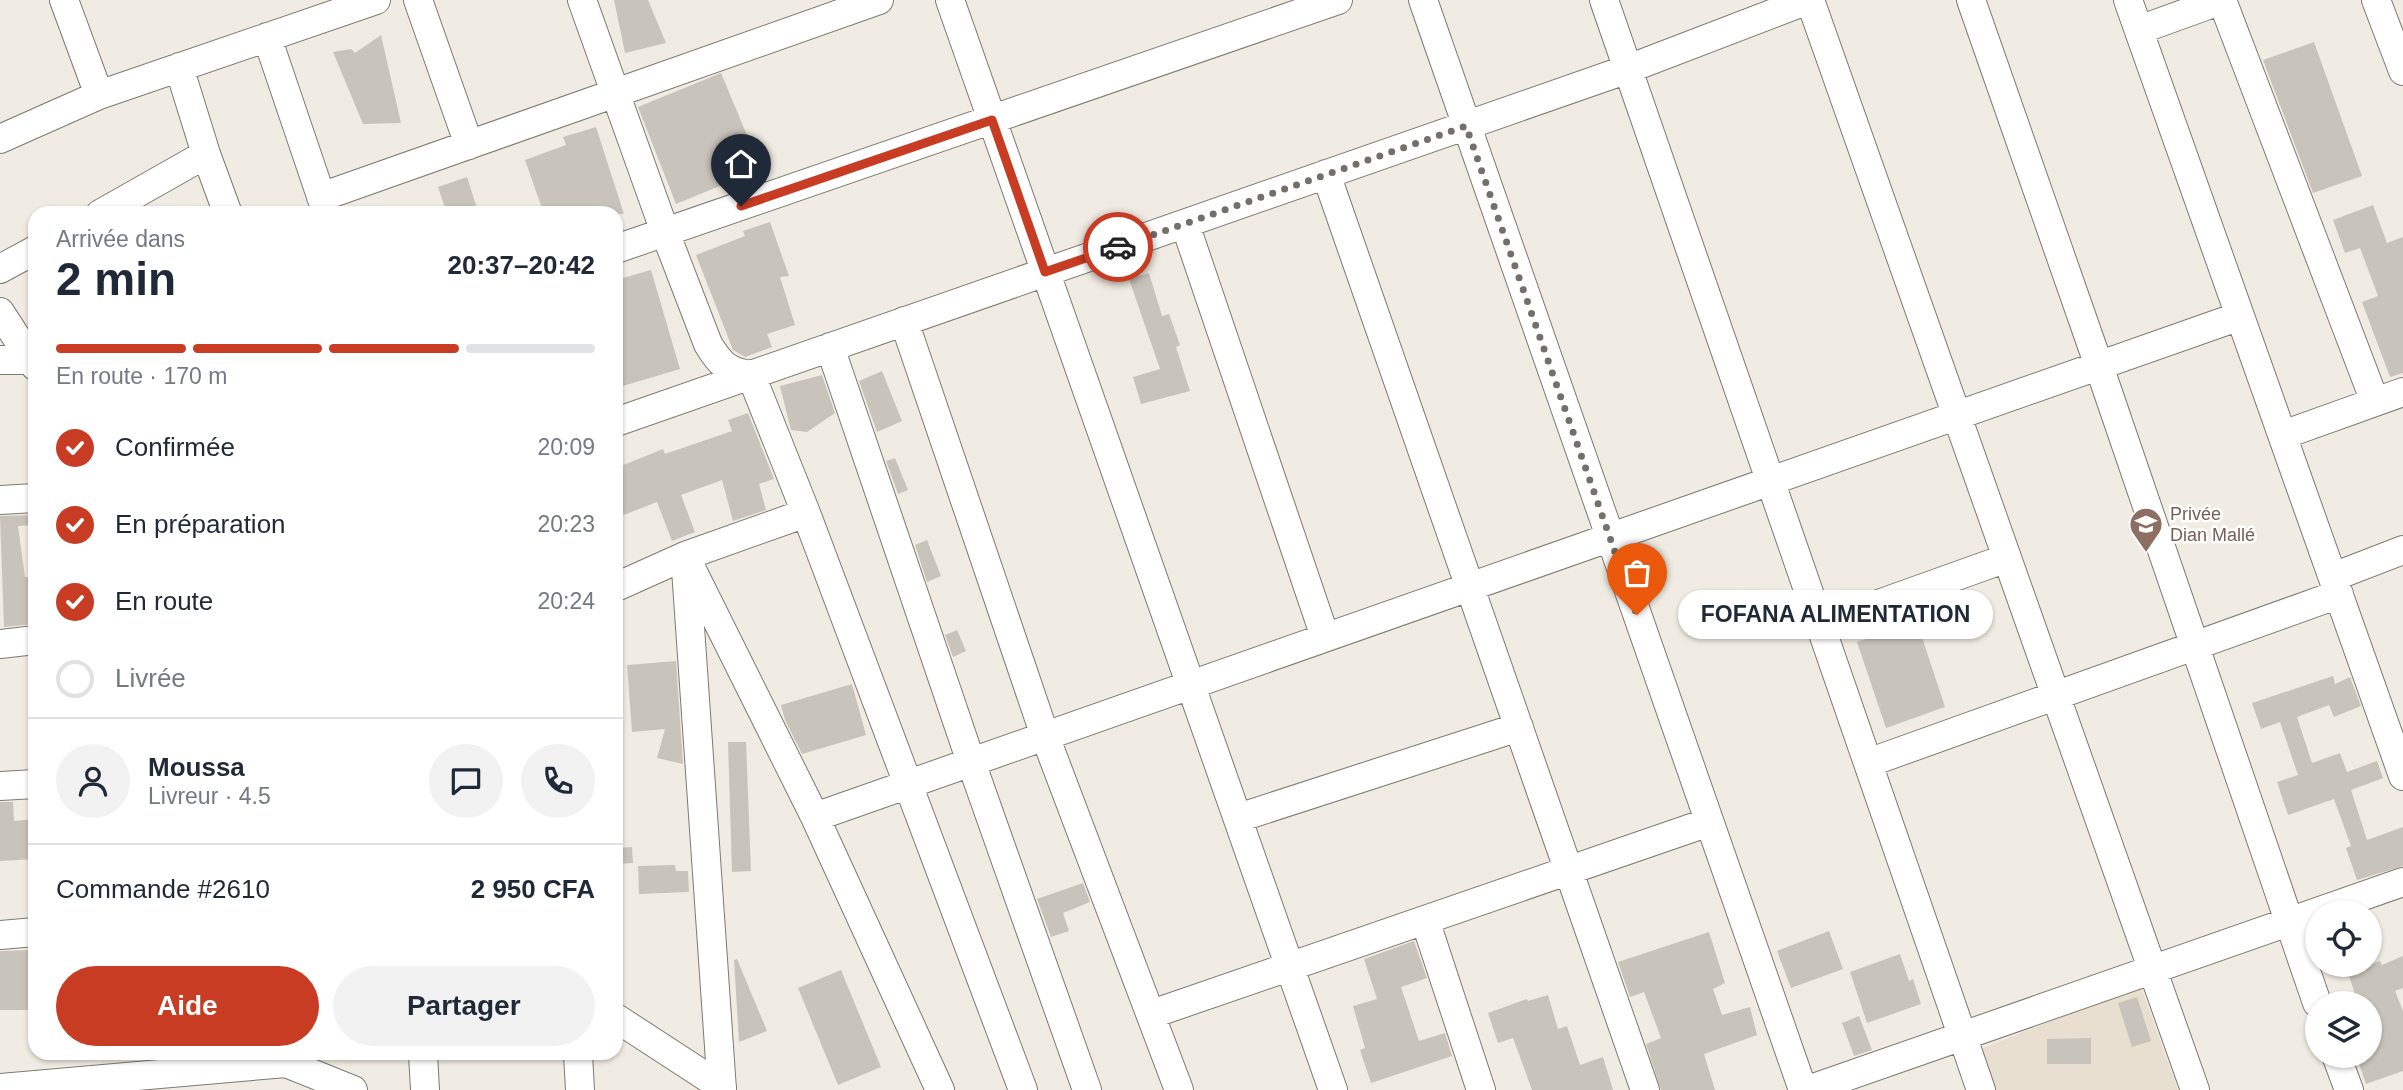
<!DOCTYPE html>
<html lang="fr">
<head>
<meta charset="utf-8">
<style>
	:root { --surface:#fff; --page:#f2f2f3; --text:#1f2937; --muted:#747a83; --line:#e0e1e3; --accent:#c73c22 }
	body { margin:0; font-family:Helvetica,sans-serif; background:var(--page); color:var(--text); height:100vh; display:flex; flex-direction:column; font-size:26px; white-space:nowrap }
	* { box-sizing:border-box; margin:0 }
	p { font-size:23px; color:var(--muted) }
	.icon { flex:none; width:38px; height:38px; fill:none; stroke:currentColor; stroke-width:2; stroke-linecap:round; stroke-linejoin:round }
	.map { position:relative; flex:1; overflow:hidden }
	.side { position:absolute; left:28px; top:206px; width:595px; height:854px; display:flex; flex-direction:column; background:var(--surface); border-radius:21px; box-shadow:0 2px 5px #0004 }
	.side>* { flex:none }
	.controls { position:absolute; left:2305px; top:900px; display:grid; gap:14px }
	.controls a { display:grid; place-items:center; width:77px; height:77px; border-radius:50%; background:var(--surface); box-shadow:0 2px 5px #0004; font-size:35px }
	.pin { position:absolute; display:grid; place-items:center; width:60px; height:60px; color:#fff; margin:-72px -30px; border-radius:50% 50% 50% 0; rotate:-45deg; box-shadow:0 0 7px #0007 }
	.pin .icon { rotate:45deg }
	.courier { position:absolute; display:grid; place-items:center; width:70px; height:70px; margin:-35px; border:5px solid #c73c22; border-radius:50%; background:#fff; color:#222; box-shadow:0 2px 9px #0007 }
	.bubble { position:absolute; height:49px; border-radius:24px; background:var(--surface); box-shadow:0 2px 5px #0004; font-size:23px; font-weight:700; line-height:49px; text-align:center }
	.overview em { font-style:normal; font-weight:700 }
	.overview div { display:flex; flex-direction:column-reverse }
	.overview { display:flex; align-items:center; justify-content:space-between; height:119px; padding:0 28px }
	h1 { font-size:46px; font-weight:700; line-height:52px }
	.bar { display:grid; grid-template-columns:repeat(4,1fr); gap:10px 7px; align-content:center; height:84px; padding:0 28px }
	.bar i { height:9px; border-radius:5px; background:var(--line) }
	.bar .on { background:var(--accent) }
	.bar p { grid-column:span 4 }
	.line { display:flex; align-items:center; gap:18px; padding:0 28px; border-top:2px solid var(--line) }
	.line div { flex:1 }
	.round { display:grid; place-items:center; flex:none; width:74px; height:74px; border-radius:37px; background:var(--page) }
	ol { padding:0 28px; list-style:none }
	li { display:flex; align-items:center; gap:21px; height:77px }
	li p { margin-inline-start:auto }
	li .icon { padding:7px; border-radius:50%; background:var(--accent); color:#fff; stroke-width:4 }
	li:last-child { color:var(--muted) }
	li i { width:38px; height:38px; border:4px solid var(--line); border-radius:50% }
	.action { display:flex; gap:14px; margin-top:auto; padding:14px 28px }
	.action a { flex:1; height:80px; border-radius:42px; background:var(--accent); color:#fff; font-size:28px; font-weight:700; line-height:80px; text-align:center }
	.action a+a { background:var(--page); color:var(--text) }
	.map>svg:first-child { display:block }
	.built { fill:#e8dfd0 }
	.building { fill:#c9c4bb }
	.lines { fill:none; stroke-linecap:round; stroke-linejoin:round }
	.minor-casing { stroke:#7e7971; stroke-width:30 }
	.minor { stroke:#fff; stroke-width:28 }
	.done { stroke:#73706a; stroke-width:7; stroke-dasharray:0 12.6 }
	.route { stroke:#c73c22; stroke-width:9 }
	.labels { text-anchor:middle; dominant-baseline:central; stroke-width:5; stroke-linejoin:round; paint-order:stroke }
	.education-label { font-size:18px; fill:#785e54; stroke:#fff; text-anchor:start }
</style>
</head>
<body>
<div class="map">
<svg width="2403" height="1090" viewBox="0 0 2403 1090">
	<rect width="100%" height="100%" fill="#f1ece3"/>
	<path class="built" d="M2140,985L2178,1090H1995L1981,1049Z"/>
	<path class="building" d="M614,0H648L666,43L625,53Z
		M381,35L401,123L363,124L333,52L351,49L355,53Z
		M2314,42L2362,176L2313,193L2263,60Z
		M721,73L761,169L676,204L638,107Z
		M596,127L624,214H544L525,160L566,145L563,137Z
		M467,177L479,214H447L438,187Z
		M2373,205L2387,243L2403,237V373L2390,377L2362,302L2378,296L2360,248L2345,253L2333,220Z
		M770,222L789,276L780,277L795,325L767,334L772,347L745,357L733,350L696,255L745,236L743,231Z
		M651,270L680,369L616,388V280Z
		M1149,273L1162,316L1169,314L1180,345L1176,347L1190,391L1141,404L1133,377L1160,369L1129,279Z
		M882,371L902,421L877,432L859,381Z
		M822,375L835,413L807,432L791,430L780,386Z
		M748,413L774,479L759,484L766,510L733,521L722,480L681,495L695,532L672,541L657,502L616,518V468L663,449L665,454L732,431L728,420Z
		M895,458L908,490L898,494L886,461Z
		M35,515V525L18,526L25,577H35V624L4,627L0,516Z
		M927,540L941,576L927,582L915,545Z
		M1917,622L1945,707L1886,728L1857,642Z
		M957,630L966,651L953,657L945,635Z
		M676,661L683,764L657,758L665,729L632,732L627,665Z
		M2333,676L2335,684L2350,677L2361,706L2334,717L2329,705L2297,717L2312,763L2340,753L2347,772L2377,761L2383,778L2351,790L2367,840L2403,827V866L2357,880L2346,848L2351,846L2334,799L2288,815L2277,782L2298,775L2280,722L2261,729L2252,703Z
		M852,684L866,735L802,754L785,720L781,705Z
		M728,742H746L751,871L732,872Z
		M0,802H13L14,821L35,819V859L0,861Z
		M632,847L633,863L616,864V848Z
		M675,865L676,871H688L689,892L639,894L638,866Z
		M1083,883L1090,902L1063,913L1069,931L1051,937L1037,899Z
		M1829,931L1843,969L1791,988L1777,951Z
		M1709,932L1725,983L1713,989L1722,1015L1750,1007L1757,1035L1704,1054L1715,1090H1661L1646,1044L1661,1038L1644,992L1630,997L1618,962Z
		M1414,941L1427,978L1401,987L1419,1041L1445,1033L1452,1056L1371,1083L1360,1050L1365,1048L1353,1006L1377,999L1364,959Z
		M29,950H35V1006L30,1007V1010H0V951Z
		M1900,954L1909,981L1913,979L1921,1004L1867,1023L1850,972Z
		M2403,956V988L2395,991L2403,1011V1071L2366,1084L2356,1055H2370V1003H2358L2348,973L2380,961L2382,965Z
		M737,959L767,1031L739,1042L734,960Z
		M841,970L881,1067L838,1085L798,988Z
		M1548,995L1558,1029L1567,1026L1580,1065L1603,1057L1613,1090H1532L1513,1038L1498,1043L1488,1013L1527,999L1528,1001Z
		M2137,997L2151,1041L2132,1047L2118,1003Z
		M1859,1016L1872,1050L1854,1056L1842,1023Z
		M2091,1038V1064H2047V1039Z"/>
	<g class="lines">
		<defs>
			<path id="minor" d="M64,0L99,95
				M418,0L469,145
				M582,0L665,232L708,344C720,364 728,372 751,375L806,513L1023,1090
				M950,0L1333,1090
				M1423,0L1803,1090
				M1604,0L1981,1090
				M1810,0L2195,1090
				M1971,0L2099,366L2317,1003
				M2128,0L2403,776
				M2222,0L2375,402
				M2376,0L2403,71
				M2139,30L2222,0
				M267,37L327,214
				M179,67L206,154L228,214
				M0,139L99,95L376,0
				M1326,174L1645,1090
				M321,197L879,0
				M100,214L206,154
				M1185,224L1325,637
				M616,249L1338,0
				M0,269L35,250
				M0,312L35,366
				M904,321L1045,736L1179,1090
				M830,347L971,762L1087,1090
				M0,360H31
				M616,422L1628,69L1808,0
				M2283,435L2403,392
				M0,500L35,498
				M685,556L815,817L940,1090
				M686,569L722,1090
				M2333,577L2403,550
				M616,587L685,556L806,513
				M1820,625L2007,558
				M0,644L35,640
				M1868,763L2339,594
				M0,786L35,784
				M815,817L2240,316
				M1238,818L1519,727
				M1425,920L1481,1090
				M0,935L35,932
				M1152,1014L1709,822
				M616,1018L722,1087
				M423,1054L425,1090
				M578,1054L580,1090
				M2336,1055L2349,1090
				M0,1088L286,1063L353,1090
				M1808,1090L2403,882"/>
		</defs>
		<use href="#minor" class="minor-casing"/>
		<use href="#minor" class="minor"/>
	</g>
	<g class="lines">
		<path class="done" d="M1118,247L1466,126L1637,615"/>
		<path class="route" d="M741,206L992,120L1045,272L1118,247"/>
	</g>
	<defs>
		<symbol id="school-pin" viewBox="-11 -11 22 30"><path d="M0 17L-7.5 6A9.5 9.5 0 1 1 7.5 6Z" fill="#8d6e63" stroke="#fff"/><path d="M0-5L7-2L0 1L-7-2ZM-4 1L0 2.5L4 1V4Q0 6-4 4Z" fill="#fff"/></symbol>
	</defs>
	<g fill-rule="evenodd">
		<use href="#school-pin" x="2127" y="505" width="38" height="52"/>
	</g>
	<g class="labels">
		<g class="education-label">
			<text x="2170" y="514">Privée<tspan x="2170" dy="21">Dian Mallé</tspan></text>
		</g>
	</g>
</svg>
<div class="controls">
<a><svg class="icon" aria-label="locate" viewBox="0 0 24 24"><circle cx="12" cy="12" r="6"/><path d="M12 2v4M12 18v4M2 12h4M18 12h4"/></svg></a>
<a><svg class="icon" aria-label="layers" viewBox="0 0 24 24"><path d="M12 4l9 5-9 5-9-5zM3 14l9 5 9-5"/></svg></a>
</div>
<div class="pin" style="left:1637px;top:615px;background:#ea580c"><svg class="icon" aria-label="bag" viewBox="0 0 24 24"><path d="M5 8h14l-1 12H6zM9 8a3 3 0 0 1 6 0"/></svg></div>
<div class="pin" style="left:741px;top:206px;background:#1f2937"><svg class="icon" aria-label="home" viewBox="0 0 24 24"><path d="M3 11l9-7 9 7M6 9v11h12V9"/></svg></div>
<div class="courier" style="left:1118px;top:247px"><svg class="icon" aria-label="car" viewBox="0 0 24 24"><path d="M5 17H2v-5l4-1 3-4h7l3 4 3 1v5h-3M9 17h6M6 11h13"/><circle cx="7" cy="17" r="2"/><circle cx="17" cy="17" r="2"/></svg></div>
<div class="bubble" style="left:1678px;top:590px;width:315px">FOFANA ALIMENTATION</div>
<section class="side">
<div class="overview"><div><h1>2 min</h1><p>Arrivée dans</p></div><em>20:37–20:42</em></div>
<div class="bar"><i class="on"></i><i class="on"></i><i class="on"></i><i></i><p>En route · 170 m</p></div>
<ol>
<li><svg class="icon" aria-label="check" viewBox="0 0 24 24"><path d="M5 12l5 5 9-10"/></svg>Confirmée<p>20:09</p></li>
<li><svg class="icon" aria-label="check" viewBox="0 0 24 24"><path d="M5 12l5 5 9-10"/></svg>En préparation<p>20:23</p></li>
<li><svg class="icon" aria-label="check" viewBox="0 0 24 24"><path d="M5 12l5 5 9-10"/></svg>En route<p>20:24</p></li>
<li><i></i>Livrée</li>
</ol>
<div class="line" style="height:126px"><a class="round"><svg class="icon" aria-label="person" viewBox="0 0 24 24"><circle cx="12" cy="8" r="4"/><path d="M4 21q1-7 8-7t8 7"/></svg></a><div><b>Moussa</b><p>Livreur · 4.5</p></div><a class="round"><svg class="icon" aria-label="chat" viewBox="0 0 24 24"><path d="M4 5h16v11H9l-5 4z"/></svg></a><a class="round"><svg class="icon" aria-label="phone" viewBox="0 0 24 24"><path d="M5 4h4l2 5-3 2q2 4 5 5l2-3 5 2v4C11 20 4 13 5 4z"/></svg></a></div>
<div class="line" style="height:91px"><div>Commande #2610</div><b>2 950 CFA</b></div>
<div class="action"><a>Aide</a><a>Partager</a></div>
</section>
</div>
</body>
</html>
